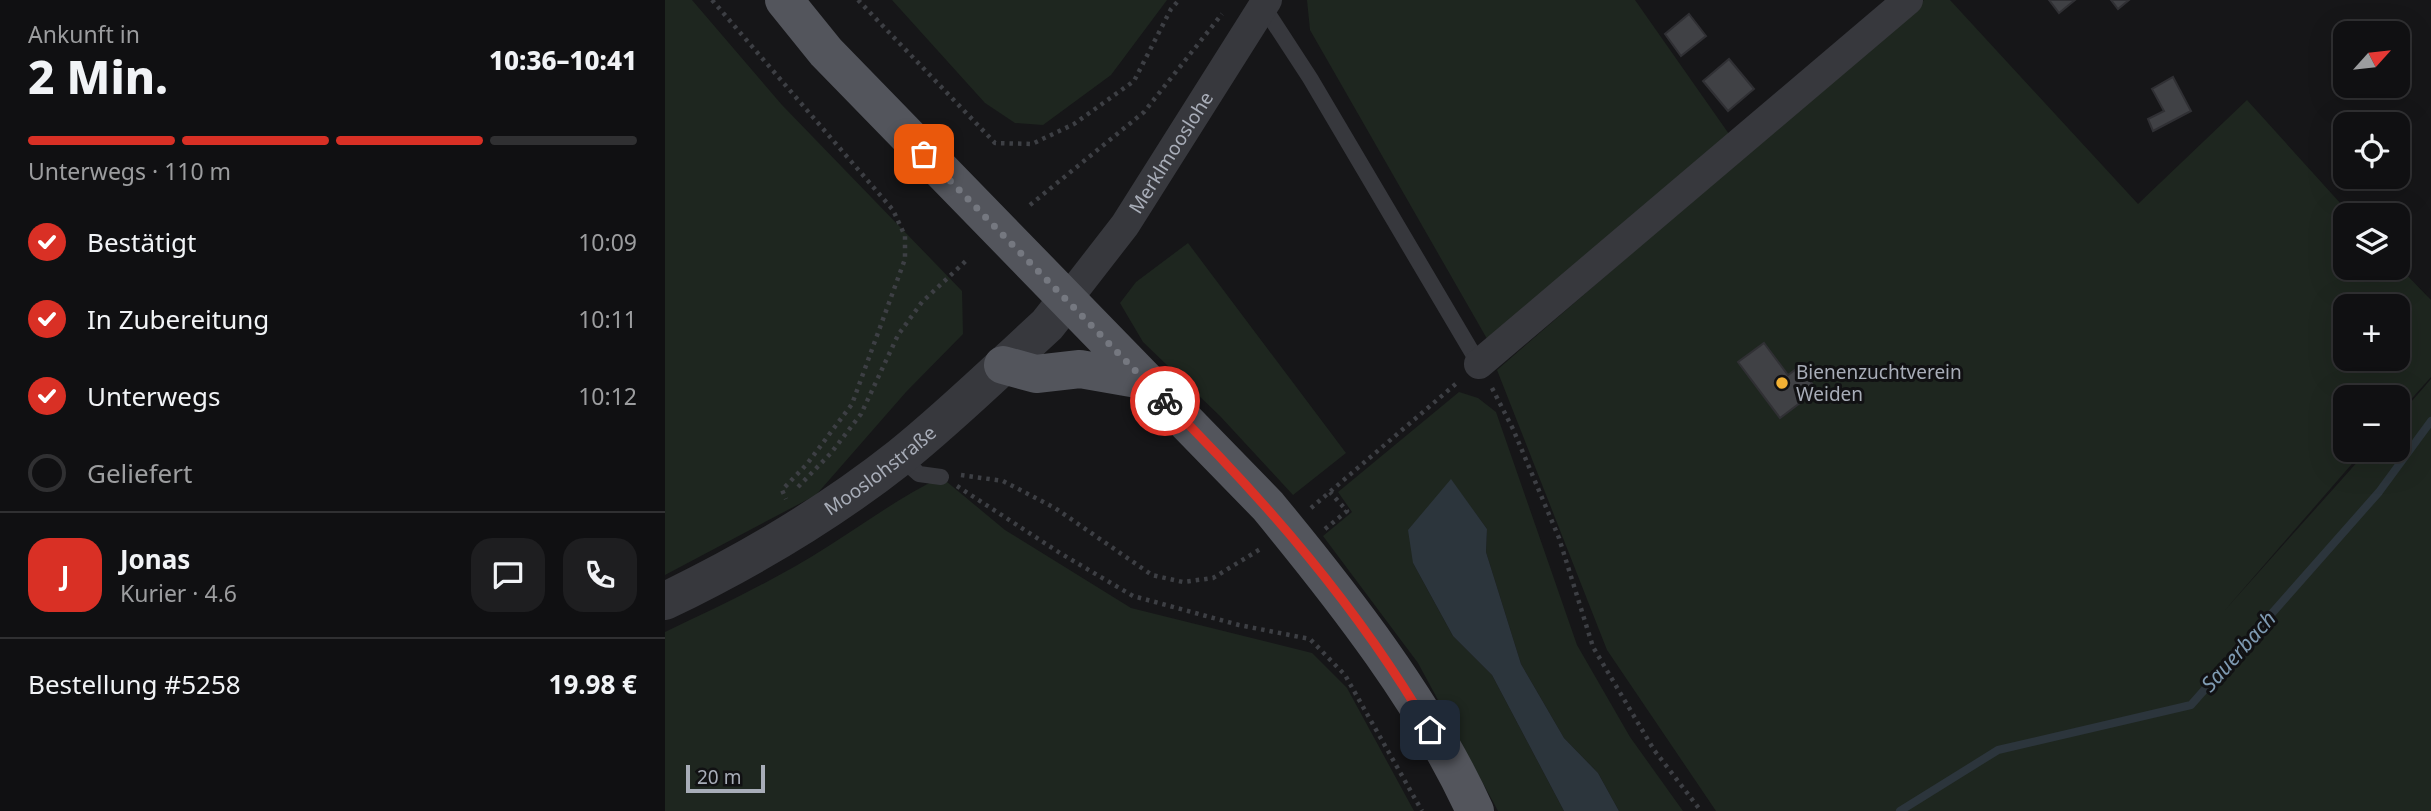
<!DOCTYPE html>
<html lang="de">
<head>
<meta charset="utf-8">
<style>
	:root { --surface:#101012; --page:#1e1e20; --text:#f1f3f6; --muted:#9c9d9f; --line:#303032; --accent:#d93025 }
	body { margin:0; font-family:"Noto Sans",sans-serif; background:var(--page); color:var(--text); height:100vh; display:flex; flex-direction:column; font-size:26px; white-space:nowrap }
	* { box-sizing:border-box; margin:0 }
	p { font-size:23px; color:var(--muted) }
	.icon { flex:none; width:38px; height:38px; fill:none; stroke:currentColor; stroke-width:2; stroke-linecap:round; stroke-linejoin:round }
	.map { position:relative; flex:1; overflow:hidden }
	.drawer { display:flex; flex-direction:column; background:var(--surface); width:665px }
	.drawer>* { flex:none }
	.needle { width:46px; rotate:63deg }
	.tools { position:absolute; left:1668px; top:21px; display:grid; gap:14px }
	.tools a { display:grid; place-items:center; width:77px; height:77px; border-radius:14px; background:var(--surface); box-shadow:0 7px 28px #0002,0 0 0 2px var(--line); font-size:35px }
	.scale { position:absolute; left:21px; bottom:18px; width:79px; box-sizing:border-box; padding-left:7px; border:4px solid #a8adb8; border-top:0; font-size:19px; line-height:24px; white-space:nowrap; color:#a8adb8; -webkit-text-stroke:5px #111113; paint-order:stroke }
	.pin { position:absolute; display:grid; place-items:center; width:60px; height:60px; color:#fff; margin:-30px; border-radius:14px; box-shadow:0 4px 10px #0006 }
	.courier { position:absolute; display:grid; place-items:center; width:70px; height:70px; margin:-35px; border:5px solid #d93025; border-radius:50%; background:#fff; color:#222; box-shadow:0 2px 9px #0007 }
	.head em { font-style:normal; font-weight:800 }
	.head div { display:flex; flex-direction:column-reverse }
	.head { display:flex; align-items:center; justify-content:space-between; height:119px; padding:0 28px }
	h1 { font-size:46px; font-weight:800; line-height:52px }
	.bar { display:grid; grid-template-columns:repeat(4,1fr); gap:10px 7px; align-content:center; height:84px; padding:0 28px }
	.bar i { height:9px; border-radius:5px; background:var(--line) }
	.bar .selected { background:var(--accent) }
	.bar p { grid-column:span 4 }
	.line { display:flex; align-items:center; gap:18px; padding:0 28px; border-top:2px solid var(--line) }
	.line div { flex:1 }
	.round { display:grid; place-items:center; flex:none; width:74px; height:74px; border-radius:21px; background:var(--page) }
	ol { padding:0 28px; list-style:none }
	li { display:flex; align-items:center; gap:21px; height:77px }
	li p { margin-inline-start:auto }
	li .icon { padding:7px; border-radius:50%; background:var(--accent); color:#fff; stroke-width:4 }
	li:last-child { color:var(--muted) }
	li i { width:38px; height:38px; border:4px solid var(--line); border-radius:50% }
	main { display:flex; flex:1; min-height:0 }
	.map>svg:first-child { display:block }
	.green { fill:#1e261f; fill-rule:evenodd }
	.water { fill:#2c353c }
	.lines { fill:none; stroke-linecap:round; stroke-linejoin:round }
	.stream { stroke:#2c353c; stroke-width:8 }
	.building { fill:#404145; stroke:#303034; stroke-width:2 }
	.path { stroke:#3d3f44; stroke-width:4.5; stroke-dasharray:3.5 5; stroke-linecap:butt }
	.service { stroke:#37383d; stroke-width:16 }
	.minor { stroke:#37383d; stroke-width:30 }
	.tertiary { stroke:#37383d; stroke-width:38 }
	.primary { stroke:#53555c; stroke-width:38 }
	.done { stroke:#757880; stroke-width:7; stroke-dasharray:0 12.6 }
	.route { stroke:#d93025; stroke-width:9 }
	.poi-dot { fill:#f2b134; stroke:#111113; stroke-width:2.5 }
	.labels { text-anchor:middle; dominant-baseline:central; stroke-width:6; stroke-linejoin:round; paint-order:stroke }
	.street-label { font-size:19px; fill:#a8adb8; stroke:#111113 }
	.poi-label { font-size:19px; fill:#a8adb8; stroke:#111113; text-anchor:start }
	.water-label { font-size:21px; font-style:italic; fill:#7f9bb3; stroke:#111113 }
</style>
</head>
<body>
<main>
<section class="drawer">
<div class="head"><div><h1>2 Min.</h1><p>Ankunft in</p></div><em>10:36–10:41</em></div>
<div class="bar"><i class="selected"></i><i class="selected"></i><i class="selected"></i><i></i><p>Unterwegs · 110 m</p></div>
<ol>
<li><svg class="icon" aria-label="check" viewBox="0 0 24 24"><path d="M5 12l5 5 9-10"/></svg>Bestätigt<p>10:09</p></li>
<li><svg class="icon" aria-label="check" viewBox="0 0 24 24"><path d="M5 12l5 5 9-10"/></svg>In Zubereitung<p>10:11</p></li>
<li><svg class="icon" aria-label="check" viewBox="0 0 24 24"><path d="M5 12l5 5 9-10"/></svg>Unterwegs<p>10:12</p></li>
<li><i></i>Geliefert</li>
</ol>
<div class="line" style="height:126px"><b class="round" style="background:var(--accent);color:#fff">J</b><div><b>Jonas</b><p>Kurier · 4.6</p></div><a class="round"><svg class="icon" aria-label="chat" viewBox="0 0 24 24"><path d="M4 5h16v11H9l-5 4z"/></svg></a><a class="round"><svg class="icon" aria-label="phone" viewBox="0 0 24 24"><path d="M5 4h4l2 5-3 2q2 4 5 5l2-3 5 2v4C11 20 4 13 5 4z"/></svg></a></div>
<div class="line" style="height:91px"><div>Bestellung #5258</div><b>19.98 €</b></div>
</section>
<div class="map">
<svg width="1766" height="811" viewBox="0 0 1766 811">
	<rect width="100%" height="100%" fill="#161618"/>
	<path class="green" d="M0,0H27L117,105L297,291L298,334L241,392L151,495L0,575Z
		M227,0H502L446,75L378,125L350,123L320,103Z
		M642,0H970L1064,134L825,344L645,30Z
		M1259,0H1285L1473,204L1582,100L1686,215H1680V268L1733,266L1766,300V377L1733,414L1732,397H1680V450H1699L1560,610L1703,450H1732L1733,417L1766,379V811H1051L942,650L832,370ZM1680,306H1732V359H1680Z
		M523,243L681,453L628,495L555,416L478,342L455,303L471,282Z
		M794,392L813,398L831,412L912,645L965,737L1018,811H954L933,773L899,738L856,664L821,552L822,529L786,480L748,563L788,636L827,675L899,811H833L753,663L658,536L687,512L673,492Z
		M276,477L340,530L466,608L647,653L682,688L749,811H0V632C55,606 110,580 162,547C200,523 235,497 276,477Z"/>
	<path class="water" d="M786,479L822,529L821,552L856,664L899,738L933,773L954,811H899L827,675L788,636L748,563L743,530Z"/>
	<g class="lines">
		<path class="stream" d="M1235,811L1333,750L1526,705L1714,492L1766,421"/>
	</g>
	<path class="building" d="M1384,0H1410L1394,13Z
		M1446,0H1464L1453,9Z
		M1024,14L1041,36L1016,56L1000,34Z
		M1064,59L1089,89L1063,111L1038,81Z
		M1508,77L1526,111L1488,131L1483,119L1499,111L1487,89Z
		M1099,343L1123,375L1134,367L1152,390L1115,418L1073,362Z"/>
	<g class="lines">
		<path class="path" d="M47,0L228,210L240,236V259L187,404L142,464L117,490L121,499
			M193,0L330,143L367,144L409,124L469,81L506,9L514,0
			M365,205L479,112L557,14
			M827,388L848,429L894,538L928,647L989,750L1036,811
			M296,475L338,481L390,508L487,575L518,582L548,578L597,548
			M292,486L395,553L468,596L574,625L645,639L680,675L757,811
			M133,487L166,453L196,414L233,335L257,302L304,258
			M646,508L793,382
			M660,529L682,511L665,492"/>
		<path class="service" d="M598,6L645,78L814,364
			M235,457L254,474L276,477"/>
		<g class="minor">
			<path id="s1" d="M401,301L460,225L602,0"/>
			<path d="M814,364L1243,0"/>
		</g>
		<path class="tertiary" id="s2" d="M0,601C83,561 163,514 235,457C286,416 334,369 382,325L401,301"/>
		<path class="primary" d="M119,0L161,52L603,506C678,597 761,703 810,811
			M338,365L371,374L415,369L478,380"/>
	</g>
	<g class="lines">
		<path class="done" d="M259,154L500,401"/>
		<path class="route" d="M500,401C601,501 693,607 765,730"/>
	</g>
	<circle class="poi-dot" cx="1117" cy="383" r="7"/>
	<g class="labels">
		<g class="street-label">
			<text stroke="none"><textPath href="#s1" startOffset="182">Merklmooslohe</textPath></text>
			<text stroke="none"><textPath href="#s2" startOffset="252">Mooslohstraße</textPath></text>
		</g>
		<g class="poi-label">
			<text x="1131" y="372">Bienenzuchtverein<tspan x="1131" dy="22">Weiden</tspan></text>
		</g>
		<g class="water-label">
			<text transform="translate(1573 651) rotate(-48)">Sauerbach</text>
		</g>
	</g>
</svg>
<div class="tools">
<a><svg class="needle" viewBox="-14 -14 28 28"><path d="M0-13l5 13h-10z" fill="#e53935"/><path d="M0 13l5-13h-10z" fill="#9c9d9f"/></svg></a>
<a><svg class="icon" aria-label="locate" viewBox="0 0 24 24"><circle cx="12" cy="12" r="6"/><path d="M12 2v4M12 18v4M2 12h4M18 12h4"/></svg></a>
<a><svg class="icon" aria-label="layers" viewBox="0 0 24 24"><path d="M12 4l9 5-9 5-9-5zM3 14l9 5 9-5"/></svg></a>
<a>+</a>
<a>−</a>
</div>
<div class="scale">20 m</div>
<div class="pin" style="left:259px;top:154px;background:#ea580c"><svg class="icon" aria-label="bag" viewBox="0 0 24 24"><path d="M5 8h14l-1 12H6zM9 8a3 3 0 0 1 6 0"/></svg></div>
<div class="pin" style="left:765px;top:730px;background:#1f2937"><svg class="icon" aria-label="home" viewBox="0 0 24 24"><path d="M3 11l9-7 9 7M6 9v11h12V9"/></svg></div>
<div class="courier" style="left:500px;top:401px"><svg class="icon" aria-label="bike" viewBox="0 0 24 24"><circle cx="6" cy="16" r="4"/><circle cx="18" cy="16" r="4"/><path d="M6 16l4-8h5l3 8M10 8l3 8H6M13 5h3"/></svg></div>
</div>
</main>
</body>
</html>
